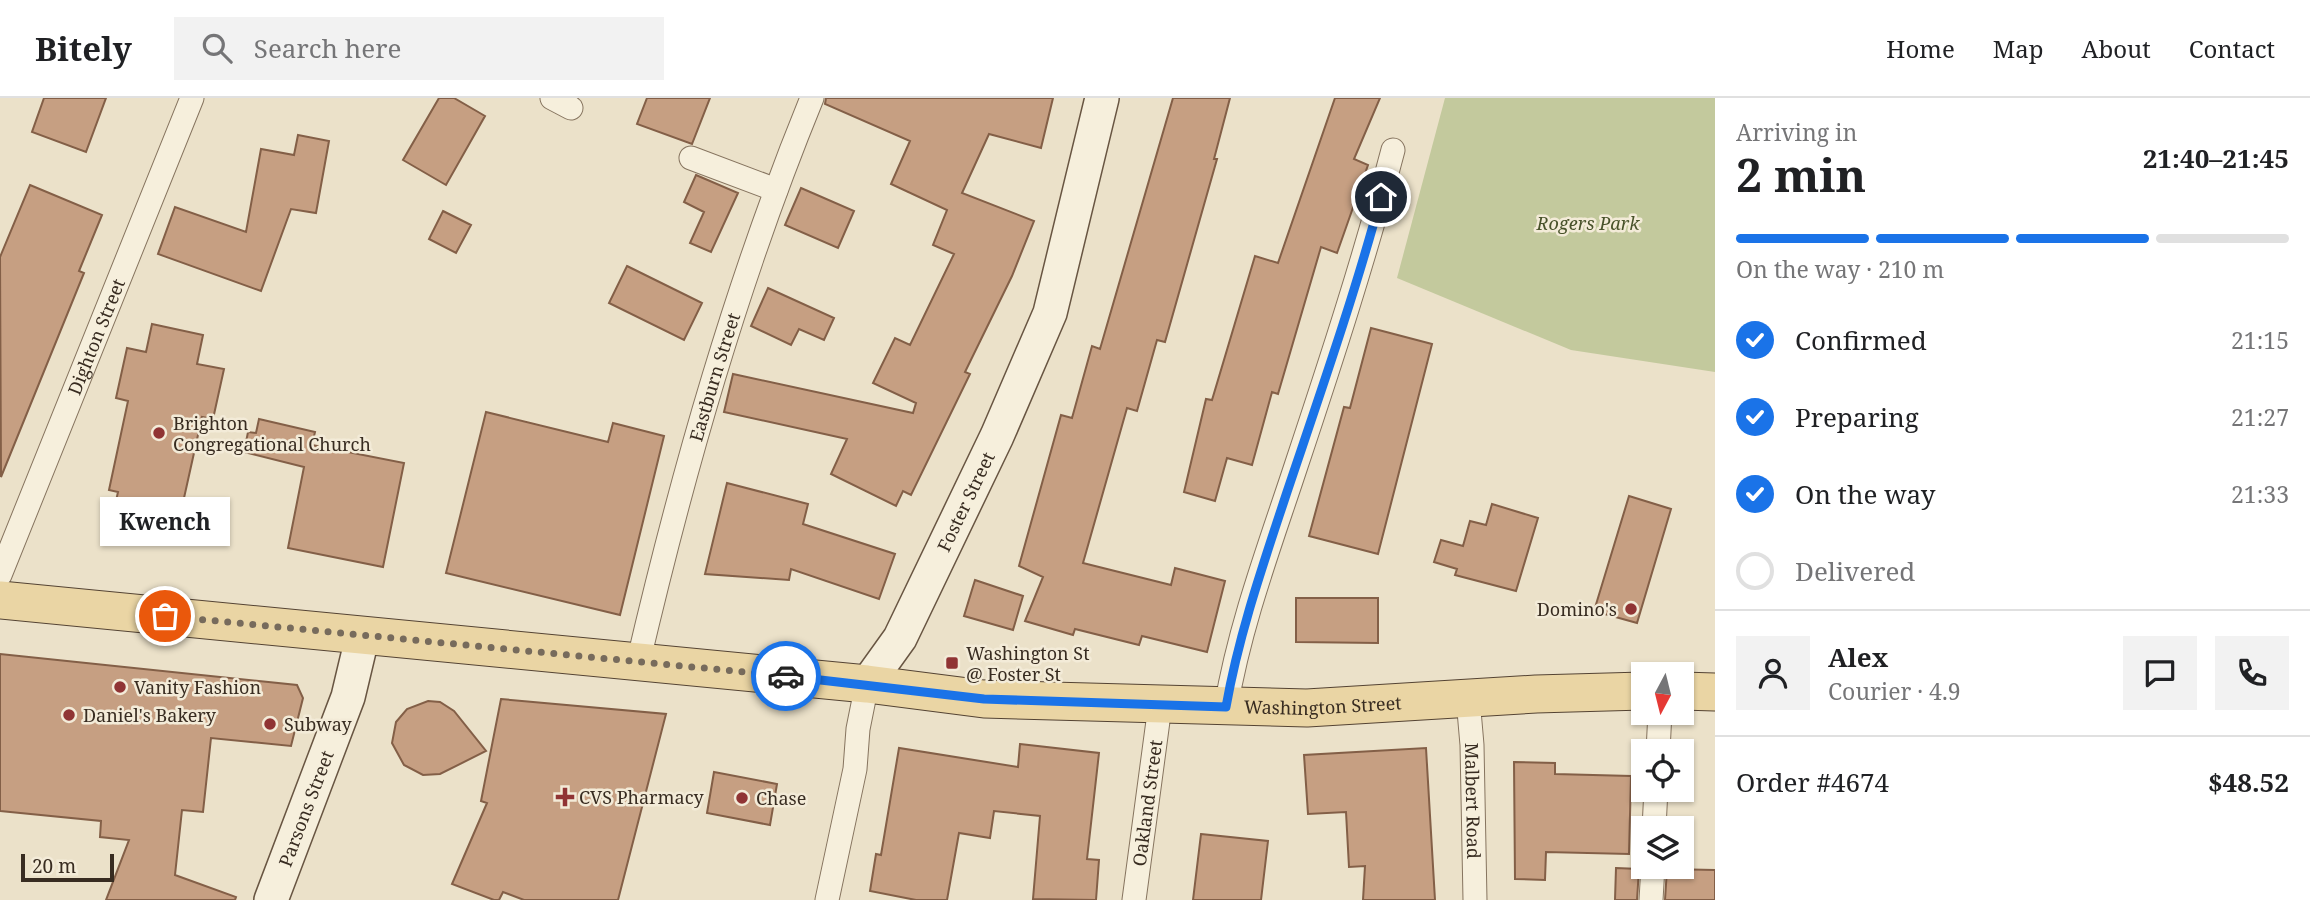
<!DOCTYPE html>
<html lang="en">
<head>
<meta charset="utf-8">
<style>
	:root { --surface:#fff; --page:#f2f2f2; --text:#202124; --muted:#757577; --line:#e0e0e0; --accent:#1a73e8 }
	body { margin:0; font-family:"Noto Serif",serif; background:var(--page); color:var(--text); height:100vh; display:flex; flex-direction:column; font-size:26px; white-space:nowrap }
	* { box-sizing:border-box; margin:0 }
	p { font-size:23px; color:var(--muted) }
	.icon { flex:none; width:38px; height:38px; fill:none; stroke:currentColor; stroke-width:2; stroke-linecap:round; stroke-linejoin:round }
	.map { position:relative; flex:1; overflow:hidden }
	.sheet { display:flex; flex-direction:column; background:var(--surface); width:595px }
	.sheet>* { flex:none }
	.needle { width:46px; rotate:187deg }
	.buttons { position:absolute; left:1631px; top:564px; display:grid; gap:14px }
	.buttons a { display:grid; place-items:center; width:63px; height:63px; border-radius:0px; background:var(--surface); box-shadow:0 2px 5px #0004; font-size:35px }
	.scale { position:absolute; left:21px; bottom:18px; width:93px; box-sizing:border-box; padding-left:7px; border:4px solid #382c21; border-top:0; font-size:19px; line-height:24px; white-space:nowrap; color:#382c21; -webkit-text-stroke:5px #f3ebd8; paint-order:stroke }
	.pin { position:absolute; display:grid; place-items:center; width:60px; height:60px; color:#fff; margin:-30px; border:4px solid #fff; border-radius:50%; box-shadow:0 2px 7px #0007 }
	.courier { position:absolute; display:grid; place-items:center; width:70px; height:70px; margin:-35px; border:5px solid #1a73e8; border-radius:50%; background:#fff; color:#222; box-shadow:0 2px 9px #0007 }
	.bubble { position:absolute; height:49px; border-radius:0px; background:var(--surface); box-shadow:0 2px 5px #0004; font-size:23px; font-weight:700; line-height:49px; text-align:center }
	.head em { font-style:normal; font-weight:700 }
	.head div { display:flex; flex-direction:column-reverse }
	.head { display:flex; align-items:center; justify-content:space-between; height:119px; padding:0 21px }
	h1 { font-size:46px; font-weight:700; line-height:52px }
	.bar { display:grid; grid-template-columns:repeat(4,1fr); gap:10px 7px; align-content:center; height:84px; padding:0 21px }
	.bar i { height:9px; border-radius:5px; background:var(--line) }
	.bar .active { background:var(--accent) }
	.bar p { grid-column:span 4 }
	.line { display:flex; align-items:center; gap:18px; padding:0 21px; border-top:2px solid var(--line) }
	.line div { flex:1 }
	.round { display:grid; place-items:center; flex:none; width:74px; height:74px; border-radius:0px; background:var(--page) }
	ol { padding:0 21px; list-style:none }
	li { display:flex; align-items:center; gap:21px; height:77px }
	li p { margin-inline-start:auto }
	li .icon { padding:7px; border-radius:50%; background:var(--accent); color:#fff; stroke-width:4 }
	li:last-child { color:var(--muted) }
	li i { width:38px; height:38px; border:4px solid var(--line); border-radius:50% }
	header { display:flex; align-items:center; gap:42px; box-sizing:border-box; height:98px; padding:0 35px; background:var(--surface); border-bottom:2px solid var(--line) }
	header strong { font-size:33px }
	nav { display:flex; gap:38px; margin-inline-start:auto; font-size:24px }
	.search { width:490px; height:63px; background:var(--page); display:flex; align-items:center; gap:18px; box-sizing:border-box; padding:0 24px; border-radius:0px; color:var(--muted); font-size:26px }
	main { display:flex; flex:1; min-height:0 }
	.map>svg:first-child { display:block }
	.green { fill:#c3c99d }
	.building { fill:#c69f82; stroke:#835f47; stroke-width:2 }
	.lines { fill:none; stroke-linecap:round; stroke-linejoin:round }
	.street-casing { stroke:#86745f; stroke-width:25 }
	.secondary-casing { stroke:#685542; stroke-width:36 }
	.primary-casing { stroke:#544333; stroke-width:39 }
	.street { stroke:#f6efdc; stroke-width:23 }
	.secondary { stroke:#f6efdc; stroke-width:33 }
	.primary { stroke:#ead5a4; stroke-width:37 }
	.done { stroke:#776b5c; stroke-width:7; stroke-dasharray:0 12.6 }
	.route { stroke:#1a73e8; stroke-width:9 }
	.poi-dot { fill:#903434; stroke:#f3ebd8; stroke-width:2.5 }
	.labels { text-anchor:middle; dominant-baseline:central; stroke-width:5; stroke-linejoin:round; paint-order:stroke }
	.park-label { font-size:18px; font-style:italic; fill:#48522a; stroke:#f3ebd8 }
	.street-label { font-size:18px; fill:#382c21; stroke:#f3ebd8 }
	.poi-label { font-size:18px; fill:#382c21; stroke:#f3ebd8; text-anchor:start }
</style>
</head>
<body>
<header>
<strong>Bitely</strong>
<div class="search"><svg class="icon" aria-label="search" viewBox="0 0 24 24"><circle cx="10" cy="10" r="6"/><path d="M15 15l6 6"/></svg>Search here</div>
<nav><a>Home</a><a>Map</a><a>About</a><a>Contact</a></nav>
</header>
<main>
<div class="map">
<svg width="1715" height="802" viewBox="0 0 1715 802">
	<rect width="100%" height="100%" fill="#ebe1c9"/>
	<path class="green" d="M1445,0H1715V274L1571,252L1397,180Z"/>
	<path class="building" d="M44,0H106L86,54L32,34Z
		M439,0H454L485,18L446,87L403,62Z
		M647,0H710L692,46L637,26Z
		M826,0H1053L1041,50L989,36L962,95L1034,123L1012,178L965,274L970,276L911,397L903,393L896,408L831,376L847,341L724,314L733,276L913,315L916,305L873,285L895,240L910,247L954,156L933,147L947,112L891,86L910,43L825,6Z
		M1173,0H1230L1214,61H1217L1165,244L1157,242L1137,313L1127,310L1083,465L1171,487L1175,470L1225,483L1207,554L1142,538L1139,547L1075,531L1073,537L1025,523L1043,479L1019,468L1061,317L1072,320L1092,248L1100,251Z
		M1335,0H1380L1354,61L1368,67L1337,155L1321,149L1278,296L1272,294L1252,367L1227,360L1215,403L1184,394L1206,301L1212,302L1255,158L1278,165Z
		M298,37L329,43L316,115L291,111L261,193L158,156L175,109L246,134L261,51L294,57Z
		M696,77L738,95L711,154L690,145L704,114L684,104Z
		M30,87L102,117L79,173L84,175L1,379L0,159Z
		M801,90L854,113L838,150L785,127Z
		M443,113L471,127L456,155L429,141Z
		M627,168L702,205L684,242L609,205Z
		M768,190L834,220L824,242L799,231L791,247L751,228Z
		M152,226L203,237L197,266L224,271L213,321L202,319L182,409L171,406L164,437L111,425L118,394L109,392L128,303L116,300L127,250L146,254Z
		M1371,230L1432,246L1378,456L1309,438L1344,309L1350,310Z
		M486,314L608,344L613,325L664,338L620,517L446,475Z
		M259,321L315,334L312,347L404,365L383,469L288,450L304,369L244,354L248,334L256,335Z
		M727,385L808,406L803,426L895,456L879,501L791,471L789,482L705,476Z
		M1629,398L1671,411L1637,525L1594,513Z
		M1492,406L1538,420L1516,493L1455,477L1457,471L1434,464L1441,442L1463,448L1470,423L1486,427Z
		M975,482L1023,498L1013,532L964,518Z
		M1296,500H1378V545L1296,544Z
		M0,556L297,587L303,600L291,648L211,640L203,714L182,712L175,777L236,799L235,802H106L129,742L100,739L101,723L0,713Z
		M501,601L666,616L618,802H524L503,794L499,802H494L452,786L487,705L481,703Z
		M428,603L440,604L454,613L486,653L440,676L423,677L404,667L392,645L396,624L407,611Z
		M1020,646L1099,655L1087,761L1099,762L1096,802L1033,801L1040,718L994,713L990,740L959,735L947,802H916L870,793L876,756L881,757L899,650L1018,669Z
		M1426,650L1435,802H1363L1365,768L1349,769L1346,714L1308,716L1304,657Z
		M1514,664L1555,665V676L1631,678L1629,756L1546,754L1545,782L1515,781Z
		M714,674L777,686L770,727L707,715Z
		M1201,736L1268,743L1261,802H1193Z
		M1616,770L1639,771L1637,802H1615Z
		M1667,771L1715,772V802H1665Z"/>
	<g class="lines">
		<defs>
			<g id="street">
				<path d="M552,0L571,10"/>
				<path d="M691,60L776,92"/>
				<path id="s1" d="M0,477L192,0"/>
				<path id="s2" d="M638,565C683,373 737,183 812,0"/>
				<path id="s3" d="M1468,601L1472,647L1475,802"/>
				<path d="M1226,609C1240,526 1270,447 1296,368C1331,263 1365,159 1393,52"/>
				<path d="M1658,653L1660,614"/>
				<path d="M1654,730L1656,691"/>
				<path d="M827,802L855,671L858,631L867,586"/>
				<path id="s4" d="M1134,802L1160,608"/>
				<path d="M1651,802L1653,768"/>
			</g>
			<g id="secondary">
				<path id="s5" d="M867,586L900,540L997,338L1050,215L1102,0"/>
				<path id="s6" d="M271,802L348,599L363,536"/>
			</g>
			<g id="primary">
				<path id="s7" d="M0,502L867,586L984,601L1307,610L1536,596L1643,593"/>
				<path d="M1682,593L1715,594"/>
			</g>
		</defs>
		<use href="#street" class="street-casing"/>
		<use href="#secondary" class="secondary-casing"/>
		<use href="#primary" class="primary-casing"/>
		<use href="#street" class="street"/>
		<use href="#secondary" class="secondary"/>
		<use href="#primary" class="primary"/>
	</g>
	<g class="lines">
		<path class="done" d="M165,518L786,578"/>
		<path class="route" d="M786,578L984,601L1226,609C1239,535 1264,464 1287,394C1320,296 1354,199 1381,99"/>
	</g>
	<g class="poi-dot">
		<circle cx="159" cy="335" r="7"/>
		<circle cx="1631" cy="511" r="7"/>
		<rect x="945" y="558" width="14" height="14" rx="3.5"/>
		<circle cx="120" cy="589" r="7"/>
		<circle cx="69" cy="617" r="7"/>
		<circle cx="270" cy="626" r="7"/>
		<path d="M561.5 688.5h7v7h7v7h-7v7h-7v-7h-7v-7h7z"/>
		<circle cx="742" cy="700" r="7"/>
	</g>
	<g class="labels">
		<g class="park-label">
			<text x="1588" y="125">Rogers Park</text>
		</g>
		<g class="street-label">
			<text stroke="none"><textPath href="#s1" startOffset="257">Dighton Street</textPath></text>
			<text stroke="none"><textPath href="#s2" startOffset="296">Eastburn Street</textPath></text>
			<text stroke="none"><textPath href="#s5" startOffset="208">Foster Street</textPath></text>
			<text stroke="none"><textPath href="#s7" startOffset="1328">Washington Street</textPath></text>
			<text stroke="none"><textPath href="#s3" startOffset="102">Malbert Road</textPath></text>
			<text stroke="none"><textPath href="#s4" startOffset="98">Oakland Street</textPath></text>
			<text stroke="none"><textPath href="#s6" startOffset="98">Parsons Street</textPath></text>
		</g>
		<g class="poi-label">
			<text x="173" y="325">Brighton<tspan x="173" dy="21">Congregational Church</tspan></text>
			<text x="1617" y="511" text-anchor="end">Domino's</text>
			<text x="966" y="555">Washington St<tspan x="966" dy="21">@ Foster St</tspan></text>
			<text x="134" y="589">Vanity Fashion</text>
			<text x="83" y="617">Daniel's Bakery</text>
			<text x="284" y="626">Subway</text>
			<text x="579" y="699">CVS Pharmacy</text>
			<text x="756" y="700">Chase</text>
		</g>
	</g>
</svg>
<div class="buttons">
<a><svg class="needle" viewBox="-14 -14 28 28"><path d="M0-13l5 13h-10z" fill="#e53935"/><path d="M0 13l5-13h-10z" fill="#757577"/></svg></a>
<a><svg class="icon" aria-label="locate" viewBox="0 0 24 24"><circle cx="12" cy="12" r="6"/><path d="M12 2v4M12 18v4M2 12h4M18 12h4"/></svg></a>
<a><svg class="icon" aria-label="layers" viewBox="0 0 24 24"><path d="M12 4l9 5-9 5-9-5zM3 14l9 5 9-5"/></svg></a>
</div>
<div class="scale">20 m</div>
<div class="pin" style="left:165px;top:518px;background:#ea580c"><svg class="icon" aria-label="bag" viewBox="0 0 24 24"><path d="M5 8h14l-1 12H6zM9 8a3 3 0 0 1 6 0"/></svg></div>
<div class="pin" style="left:1381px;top:99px;background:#1f2937"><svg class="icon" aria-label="home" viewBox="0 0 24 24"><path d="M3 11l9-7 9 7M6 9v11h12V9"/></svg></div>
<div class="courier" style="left:786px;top:578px"><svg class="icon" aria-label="car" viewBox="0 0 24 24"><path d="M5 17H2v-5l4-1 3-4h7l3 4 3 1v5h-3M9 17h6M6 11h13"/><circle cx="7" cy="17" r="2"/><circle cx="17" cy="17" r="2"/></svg></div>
<div class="bubble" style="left:100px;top:399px;width:130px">Kwench</div>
</div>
<section class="sheet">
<div class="head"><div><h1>2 min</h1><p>Arriving in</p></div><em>21:40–21:45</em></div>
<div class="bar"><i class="active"></i><i class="active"></i><i class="active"></i><i></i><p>On the way · 210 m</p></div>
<ol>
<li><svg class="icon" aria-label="check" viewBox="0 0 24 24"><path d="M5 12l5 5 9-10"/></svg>Confirmed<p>21:15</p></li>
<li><svg class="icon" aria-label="check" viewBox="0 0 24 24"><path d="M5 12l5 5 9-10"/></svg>Preparing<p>21:27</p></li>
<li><svg class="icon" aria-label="check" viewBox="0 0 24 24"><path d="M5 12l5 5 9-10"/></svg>On the way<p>21:33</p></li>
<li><i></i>Delivered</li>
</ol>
<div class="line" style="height:126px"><a class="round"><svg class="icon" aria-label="person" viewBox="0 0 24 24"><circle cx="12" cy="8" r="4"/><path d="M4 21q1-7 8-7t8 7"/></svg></a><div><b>Alex</b><p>Courier · 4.9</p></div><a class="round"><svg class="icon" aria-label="chat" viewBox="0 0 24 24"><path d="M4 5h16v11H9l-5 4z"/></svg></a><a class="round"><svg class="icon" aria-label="phone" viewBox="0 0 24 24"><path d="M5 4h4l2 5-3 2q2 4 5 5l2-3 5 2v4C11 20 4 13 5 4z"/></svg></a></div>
<div class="line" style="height:91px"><div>Order #4674</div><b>$48.52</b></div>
</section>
</main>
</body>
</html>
